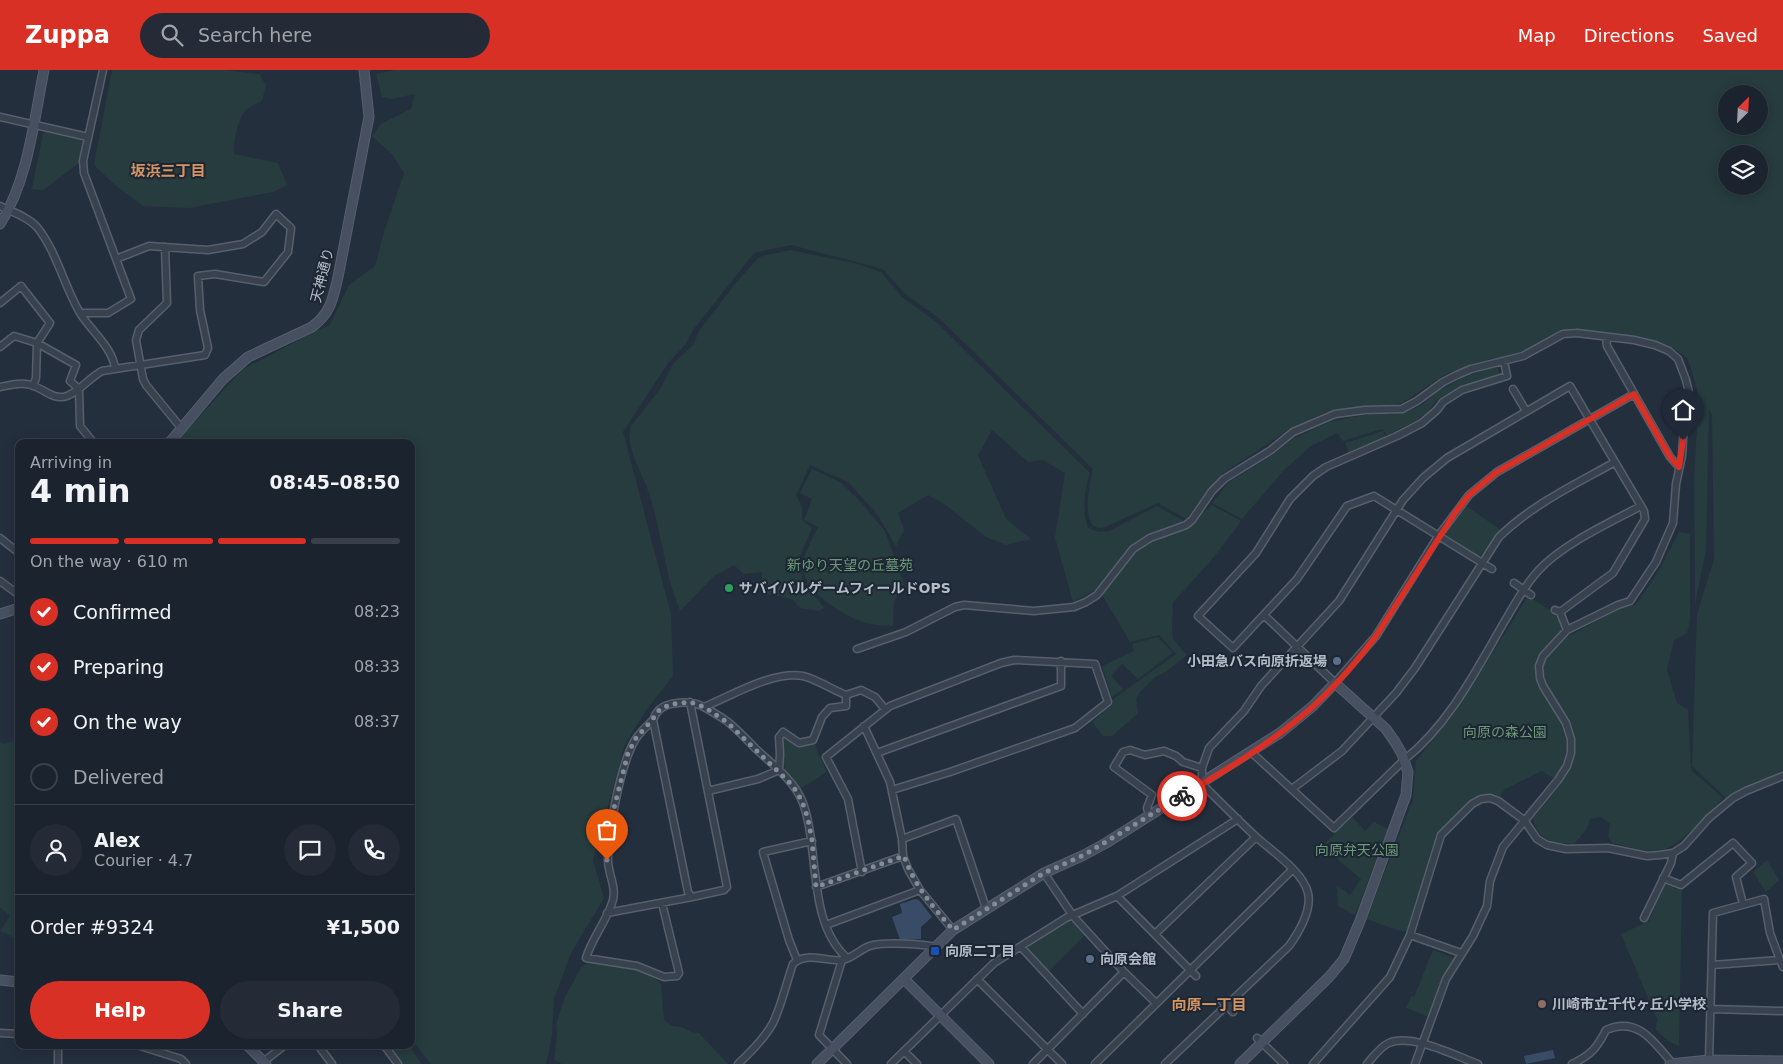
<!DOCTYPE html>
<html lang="en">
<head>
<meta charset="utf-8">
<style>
	:root { --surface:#1b232e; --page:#242b36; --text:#f1f3f6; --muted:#a0a4aa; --line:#39404a; --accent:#d93025 }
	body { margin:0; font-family:"DejaVu Sans","Noto Sans JP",sans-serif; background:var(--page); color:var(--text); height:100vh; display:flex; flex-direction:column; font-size:19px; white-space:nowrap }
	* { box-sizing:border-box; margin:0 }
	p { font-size:16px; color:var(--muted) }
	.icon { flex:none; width:28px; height:28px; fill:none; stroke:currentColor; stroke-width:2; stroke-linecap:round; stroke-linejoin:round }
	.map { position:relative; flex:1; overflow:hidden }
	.panel { position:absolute; left:15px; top:369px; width:400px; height:610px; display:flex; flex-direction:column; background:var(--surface); border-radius:10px; box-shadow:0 2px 12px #0003,0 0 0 1px var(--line) }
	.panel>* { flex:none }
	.needle { width:32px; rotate:24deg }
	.tools { position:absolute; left:1718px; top:15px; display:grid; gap:10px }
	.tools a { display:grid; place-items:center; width:50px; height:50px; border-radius:50%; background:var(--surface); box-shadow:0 2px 12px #0003,0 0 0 1px var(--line); font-size:25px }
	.pin { position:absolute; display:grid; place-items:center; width:42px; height:42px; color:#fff; margin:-51px -21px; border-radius:50% 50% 50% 0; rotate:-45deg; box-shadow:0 0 5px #0007 }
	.pin .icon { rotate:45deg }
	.courier { position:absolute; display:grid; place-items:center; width:50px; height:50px; margin:-25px; border:4px solid #d93025; border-radius:50%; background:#fff; color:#222; box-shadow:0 1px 6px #0007 }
	.summary em { font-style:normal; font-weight:800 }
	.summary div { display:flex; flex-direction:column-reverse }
	.summary { display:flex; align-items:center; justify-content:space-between; height:85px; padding:0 15px }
	h1 { font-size:32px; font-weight:800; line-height:38px }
	.bar { display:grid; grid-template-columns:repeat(4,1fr); gap:8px 5px; align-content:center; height:60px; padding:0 15px }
	.bar i { height:6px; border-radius:4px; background:var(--line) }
	.bar .selected { background:var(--accent) }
	.bar p { grid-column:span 4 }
	.line { display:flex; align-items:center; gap:12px; padding:0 15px; border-top:1px solid var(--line) }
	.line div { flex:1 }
	.round { display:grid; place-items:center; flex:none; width:52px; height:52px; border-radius:26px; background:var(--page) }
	ol { padding:0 15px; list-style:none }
	li { display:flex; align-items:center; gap:15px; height:55px }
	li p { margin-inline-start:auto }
	li .icon { padding:5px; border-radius:50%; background:var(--accent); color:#fff; stroke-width:4 }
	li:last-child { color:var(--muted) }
	li i { width:28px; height:28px; border:2px solid var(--line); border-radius:50% }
	.cta { display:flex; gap:10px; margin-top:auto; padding:10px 15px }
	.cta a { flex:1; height:58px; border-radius:30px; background:var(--accent); color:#fff; font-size:20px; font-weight:800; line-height:58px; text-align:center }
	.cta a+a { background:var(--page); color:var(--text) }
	header { display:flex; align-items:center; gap:30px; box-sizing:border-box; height:70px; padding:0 25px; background:var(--accent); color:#fff }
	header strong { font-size:24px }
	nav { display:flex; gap:28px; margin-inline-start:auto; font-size:18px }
	.search { width:350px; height:45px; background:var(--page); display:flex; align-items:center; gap:12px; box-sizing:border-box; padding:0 18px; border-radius:28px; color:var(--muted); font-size:19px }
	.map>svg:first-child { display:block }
	.green { fill:#263c3f; fill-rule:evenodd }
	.water { fill:#394c67 }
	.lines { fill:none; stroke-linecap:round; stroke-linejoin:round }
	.street-casing { stroke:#565f6c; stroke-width:9 }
	.secondary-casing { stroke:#565f6c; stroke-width:11 }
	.street { stroke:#38414e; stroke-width:6 }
	.secondary { stroke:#465061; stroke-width:9 }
	.done { stroke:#828b98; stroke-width:5; stroke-dasharray:0 9 }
	.route { stroke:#d93025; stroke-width:6 }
	.leisure-dot { fill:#2e9e5b; stroke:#1d2633; stroke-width:2 }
	.service-dot { fill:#5c6f8a; stroke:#1d2633; stroke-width:2 }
	.transit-dot { fill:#1a4fb4; stroke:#1d2633; stroke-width:2 }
	.education-dot { fill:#8d6e63; stroke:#1d2633; stroke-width:2 }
	.labels { text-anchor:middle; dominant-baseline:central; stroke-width:4; stroke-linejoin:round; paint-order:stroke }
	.street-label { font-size:14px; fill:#b4bcc9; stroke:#1d2633 }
	.park-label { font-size:14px; fill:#6b9a76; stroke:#1d2633 }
	.poi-label { font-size:14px; font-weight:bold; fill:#b4bcc9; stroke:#1d2633; text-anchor:start }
	.neighbourhood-label { font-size:15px; font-weight:bold; fill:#d59563; stroke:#1d2633 }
</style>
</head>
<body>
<header>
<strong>Zuppa</strong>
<div class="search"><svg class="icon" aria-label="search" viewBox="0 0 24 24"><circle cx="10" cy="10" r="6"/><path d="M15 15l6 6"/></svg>Search here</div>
<nav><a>Map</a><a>Directions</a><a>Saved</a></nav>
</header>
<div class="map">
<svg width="1783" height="994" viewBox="0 0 1783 994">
	<rect width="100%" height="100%" fill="#242f3e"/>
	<path class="green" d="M112,0H225L259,4L266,15L262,31C257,33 252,36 247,39C238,46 233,73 234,84L278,93L287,115L273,122L189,138L143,136L115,115L94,95Z
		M395,0H1783V701L1743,718L1726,728L1692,696L1697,544L1714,489L1712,345L1709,339L1706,480L1695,534L1694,410L1697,358V319L1688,289L1669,275L1642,267L1590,262L1574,258L1553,265L1523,281L1497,290L1499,304L1458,317L1438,329L1427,342L1417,350L1387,365L1382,359L1343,371L1337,363L1311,376L1284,400L1242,449L1212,433L1228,413L1274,384L1294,368L1330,352L1363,345L1402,343L1421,336L1437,322L1459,310L1492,296L1493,288L1444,305L1402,333L1325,342L1290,359L1222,404L1203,426L1186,449L1158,433L1107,456C1105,457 1102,458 1099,458C1080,456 1090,411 1093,399L940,249L905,224L883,199L791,175L754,183L693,260L686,274L668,293L623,362L671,544L673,606L647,639L625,674L593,790L604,828L571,883L554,929L552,966L546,994H431L411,969V372H176L242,300L316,261L330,255L349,215L375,196L385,159L404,103L392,84L372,66L381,54L411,39L415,24L391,29L382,27L376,4ZM1726,24H1759V56H1726ZM1726,84H1759V116H1726Z
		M46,62L81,69L84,72L79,93L43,120L32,119L43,64Z
		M790,180L854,193L881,202L903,228L935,251L1090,403C1084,420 1082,441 1088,458L1099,462L1109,461L1157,436L1189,454L1212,435L1241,451C1221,480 1198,506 1173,532L1172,560L1173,569L1187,585L1167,601L1155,607L1139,623L1136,629L1138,643L1112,666H1103L1092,652L1113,634L1112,630L1176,584L1159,565L1130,572L1098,518L1073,532L1055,468L1065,403L1043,390L1028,392L992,360L978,385L1006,449L1031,469L1006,475L986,467L944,434L928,425L898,443L904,460L896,477L878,445L848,412L810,395L796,425L802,437V450L812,458L800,486L802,510L824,538L819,541L800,538L793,530L780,526L762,524V502L744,504L734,495L714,506L680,541C677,532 673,522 670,512C662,480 658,446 646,415C639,397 625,375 631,356L660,319L673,294L693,275L699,261L735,214L759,187Z
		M1383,361L1386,367L1349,384L1345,373Z
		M812,399L840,412L858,429L885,461L904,514L894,532L893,556C884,555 874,555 866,553C844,546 800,521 803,493C805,481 813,468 818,457L804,450L812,429L800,423Z
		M1466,436L1501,460L1481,485L1478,486L1447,466L1446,463Z
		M1679,462L1690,464V550L1687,563L1674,570L1667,600L1677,633L1688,640L1691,700L1723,728C1710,741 1679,778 1661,780C1645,783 1628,776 1612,773L1608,767L1610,754L1601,747L1590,749L1586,760L1574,774C1552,773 1539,772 1533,748L1560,715L1561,711L1555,706L1553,708L1542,701L1505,719L1499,727L1482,725L1471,730L1441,761L1433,775L1409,860L1403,862L1366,849L1413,730L1416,691L1455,642L1470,615L1472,616L1528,526L1556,544L1565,567L1573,564L1620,538L1634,535L1638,532L1659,500Z
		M1158,567L1173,583L1138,609L1122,594L1111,606L1123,619L1112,627L1102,596L1134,581L1132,574Z
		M785,668L797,677L815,672L817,681L827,702L800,719L785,700L781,670Z
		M19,669V870L0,861L10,846L0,837V672L3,674Z
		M1352,747L1365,761L1374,752L1388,759L1355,845L1338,836L1337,816L1350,825L1361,809L1322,776Z
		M1767,790L1779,810L1766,822L1753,802Z
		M1665,814L1676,819H1682L1679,976L1668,971L1656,960L1657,949L1621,864L1649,851Z
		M1067,851L1075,854L1085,865L1048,902L1028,881V877Z
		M1433,880L1454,888L1441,912L1429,947L1406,938L1411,926L1414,927Z
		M590,892L636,899L657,910L661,914L664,950L672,956L682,957L691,962L699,963L728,994H562L554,990L557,965L556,954L565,927L582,896Z
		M387,975H408L422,994H400Z"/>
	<path class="water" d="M915,829L919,830L932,847L921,857V869L900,870L892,847L902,843L900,834Z
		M1553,980L1555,988L1526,994L1524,986Z"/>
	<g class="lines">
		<defs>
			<path id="street" d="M0,47L88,67
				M0,136C12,142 28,147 37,157C57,182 64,216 80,243C91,261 112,277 115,298
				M165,177L167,233L139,260L136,270L143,309L146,315L182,359
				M0,233L21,216L50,253L37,273L36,308L33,316
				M80,243H108L131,229L84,103L83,91L103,0
				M1606,268L1607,276L1670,387L1679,397
				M0,277L14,266L37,273L76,295L70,311L79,319L80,356L93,372
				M0,317C10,315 20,312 31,315C43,318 53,331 67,326C80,321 89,308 102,301L205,285L208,278L200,240L198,206L215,204L264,212L288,182L291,158L276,144L262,162L243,174L208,180L149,176L116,189
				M1513,319L1526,341
				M0,468L19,483
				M1492,499L1374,426L1347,436L1297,509L1233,578L1198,546L1256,483L1290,429L1313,406L1326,397L1397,366L1422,353L1437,340L1443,332L1462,320L1507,306L1504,291
				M0,511L19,525
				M1514,513L1531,525
				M1555,540L1560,542L1567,560
				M1264,545L1335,613L1376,566L1439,465L1469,425L1497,402L1634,324
				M857,579L906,562L955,537L964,535L1034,541L1074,537L1086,532L1097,525L1133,479L1150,468L1186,455L1192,450L1212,421L1224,409L1271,380L1293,362L1335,344L1365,340L1402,339L1417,331L1443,312L1457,305L1471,299L1523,286L1563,264L1577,263L1634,270L1655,275L1669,281L1678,289L1686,310L1690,327L1689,339L1684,354L1682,386L1676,414L1673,453L1656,492L1630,531L1618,535L1567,560L1543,586L1539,596L1540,608L1543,616L1566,653L1571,669V683L1567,696L1558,710L1503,777L1490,811L1487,836L1473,866L1446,909L1415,994
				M690,632L727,817L724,820L692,827L688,822L653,650C654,647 656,643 659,640C668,631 691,631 702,636C711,641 720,646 728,652C738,660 747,670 756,679C772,694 795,711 803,733C820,781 807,852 847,888
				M704,637C733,625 772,601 803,606C814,608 835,621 846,625L861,620L875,627L885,639
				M653,650C647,656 639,663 635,670C620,696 609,758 608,788C607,803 618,818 612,833C606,852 592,868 586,888L637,896L664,907L677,906L679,903L662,833
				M864,656L890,712L902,769L903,786L908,799L920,820L953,860
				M1251,682L1334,758L1404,690C1450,654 1477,598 1506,549C1516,532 1525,515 1538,501C1561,475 1609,453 1641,436
				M877,683L1061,616V591
				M1292,719L1342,681L1396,623L1415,598L1499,467C1533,434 1574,415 1615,392
				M708,721L758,709L779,700L780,685L779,667L783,662L799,673L813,670L822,647L830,638L846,636V625
				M1149,745L1147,738L1152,725L1114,697L1123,682L1130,680L1145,685L1164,681L1176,686L1183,692L1202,698
				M902,769L956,749L986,838
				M862,802L848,729L826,687L890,636L1001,593L1014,590L1095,594L1108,632L1075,658L950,702L892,720
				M1044,803L1073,846L1124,902L1156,933
				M1663,808L1681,815L1733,773L1752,793L1736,807L1743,834
				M816,817L903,786
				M1117,826L1196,906
				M607,843L692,827
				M1644,848L1671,793L1673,783
				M826,855L920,820
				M1155,864L1256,767
				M1410,865L1461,883
				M1021,877L1083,944
				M797,890L789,870L763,782L812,771
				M842,890L819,965L847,994
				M1712,895L1780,890L1783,897
				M977,909L1062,994
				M1222,931L1233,942
				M1711,939L1783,941
				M0,963L19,964
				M1257,968L1284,994
				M137,975L181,989L186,994
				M318,975L332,994
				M384,975L398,994
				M904,981L917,994
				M1709,990L1713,843L1764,829L1770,863L1780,890
				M262,993L285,975
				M58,994V975
				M738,994C751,982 764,969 773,953C782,934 786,914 793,894C806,881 826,892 842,890C854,888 862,877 873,875C887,872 923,874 936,877
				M891,994L994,893L1066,848L1117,826L1238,749
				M1033,994L1124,902
				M1095,994L1293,799
				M1165,994L1289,876C1299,862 1312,841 1308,823C1303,801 1270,780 1254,765C1236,748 1219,731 1202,714V698L1209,678L1244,641L1261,616L1339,531L1403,430L1423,408L1447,388L1570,316L1644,441L1645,449L1613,503L1560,542
				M1313,994L1390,907L1410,865L1441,765L1472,734L1481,729L1490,728L1498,731L1524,750L1537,769L1547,775L1566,779L1608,778L1647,786L1660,785L1673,783L1684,776L1709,748L1733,728L1746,721L1783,706
				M1367,994C1373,987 1380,977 1389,973C1411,963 1456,986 1478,994
				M1572,994C1591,985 1597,978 1606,960C1638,946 1654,972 1672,993"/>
			<path id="secondary" d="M0,154C28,111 34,50 44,0
				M170,372L223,309L248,287L312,257C331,243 333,228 338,207L369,47L364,0
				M0,544L19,538
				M904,909L989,994
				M0,910L19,912
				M247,975L266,994
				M817,994L953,860L1044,803L1084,785L1106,773L1280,663L1313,636L1335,613L1386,659L1395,672L1402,684L1408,702L1406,725L1360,851L1344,889L1329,907L1240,994
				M1670,994L1709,990L1783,991"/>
		</defs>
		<use href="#street" class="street-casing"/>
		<use href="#secondary" class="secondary-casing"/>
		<use href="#street" class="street"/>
		<use href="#secondary" class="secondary"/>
	</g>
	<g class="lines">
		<path class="done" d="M607,790L613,742L628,683L636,668L652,650L660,639L672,634L690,632L704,637L727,652L793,716L802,731L808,749L812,770L816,817L904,786C915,817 932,835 953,860L1044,803L1084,785L1182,726"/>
		<path class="route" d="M1182,726C1221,703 1262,679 1297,650C1325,628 1355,594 1376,566L1455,443L1469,425L1497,402L1634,324L1670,387L1679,397L1683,370"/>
	</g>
	<circle class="leisure-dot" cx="729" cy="518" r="5"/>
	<g class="service-dot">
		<circle cx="1337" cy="591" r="5"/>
		<circle cx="1090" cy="889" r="5"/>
	</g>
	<rect class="transit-dot" x="930" y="876" width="10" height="10" rx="2.5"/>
	<circle class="education-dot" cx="1542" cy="934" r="5"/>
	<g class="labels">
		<g class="street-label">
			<text transform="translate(322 205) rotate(-76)">天神通り</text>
		</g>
		<g class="park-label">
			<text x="850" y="495">新ゆり天望の丘墓苑</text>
			<text x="1505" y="662">向原の森公園</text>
			<text x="1357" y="780">向原弁天公園</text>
		</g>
		<g class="poi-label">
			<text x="739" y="518">サバイバルゲームフィールドOPS</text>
			<text x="1327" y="591" text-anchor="end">小田急バス向原折返場</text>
			<text x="945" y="881">向原二丁目</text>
			<text x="1100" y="889">向原会館</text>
			<text x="1552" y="934">川崎市立千代ヶ丘小学校</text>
		</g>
		<g class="neighbourhood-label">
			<text x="168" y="101">坂浜三丁目</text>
			<text x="1209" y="935">向原一丁目</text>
		</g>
	</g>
</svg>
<div class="tools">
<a><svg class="needle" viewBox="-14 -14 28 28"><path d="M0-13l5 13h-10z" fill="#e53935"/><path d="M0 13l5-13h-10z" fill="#a0a4aa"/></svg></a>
<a><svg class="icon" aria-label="layers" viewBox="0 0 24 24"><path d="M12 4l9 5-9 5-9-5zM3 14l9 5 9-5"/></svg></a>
</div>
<div class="pin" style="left:607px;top:790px;background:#ea580c"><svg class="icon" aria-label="bag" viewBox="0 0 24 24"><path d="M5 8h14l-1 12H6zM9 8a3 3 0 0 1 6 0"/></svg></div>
<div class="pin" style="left:1683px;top:370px;background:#1f2937"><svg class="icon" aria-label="home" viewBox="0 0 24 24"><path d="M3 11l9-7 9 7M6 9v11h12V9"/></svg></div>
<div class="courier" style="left:1182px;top:726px"><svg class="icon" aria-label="bike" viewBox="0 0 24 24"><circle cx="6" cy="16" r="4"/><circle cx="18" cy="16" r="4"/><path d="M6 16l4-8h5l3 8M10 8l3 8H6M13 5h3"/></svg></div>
<section class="panel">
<div class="summary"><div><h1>4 min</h1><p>Arriving in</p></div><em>08:45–08:50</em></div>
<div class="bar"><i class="selected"></i><i class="selected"></i><i class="selected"></i><i></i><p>On the way · 610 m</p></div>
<ol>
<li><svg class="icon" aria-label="check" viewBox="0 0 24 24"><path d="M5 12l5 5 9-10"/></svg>Confirmed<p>08:23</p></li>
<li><svg class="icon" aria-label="check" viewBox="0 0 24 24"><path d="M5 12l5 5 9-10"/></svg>Preparing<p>08:33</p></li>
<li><svg class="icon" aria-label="check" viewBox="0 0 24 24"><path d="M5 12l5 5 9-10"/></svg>On the way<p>08:37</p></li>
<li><i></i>Delivered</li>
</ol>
<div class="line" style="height:90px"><a class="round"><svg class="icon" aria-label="person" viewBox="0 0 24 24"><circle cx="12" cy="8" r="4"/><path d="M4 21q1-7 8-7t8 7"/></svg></a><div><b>Alex</b><p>Courier · 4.7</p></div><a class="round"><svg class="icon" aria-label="chat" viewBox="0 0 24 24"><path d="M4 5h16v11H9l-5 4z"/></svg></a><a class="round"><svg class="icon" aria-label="phone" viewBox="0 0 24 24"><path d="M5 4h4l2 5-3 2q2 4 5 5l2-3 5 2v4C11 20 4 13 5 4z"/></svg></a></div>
<div class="line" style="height:65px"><div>Order #9324</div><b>¥1,500</b></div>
<div class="cta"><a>Help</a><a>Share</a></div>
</section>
</div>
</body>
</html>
